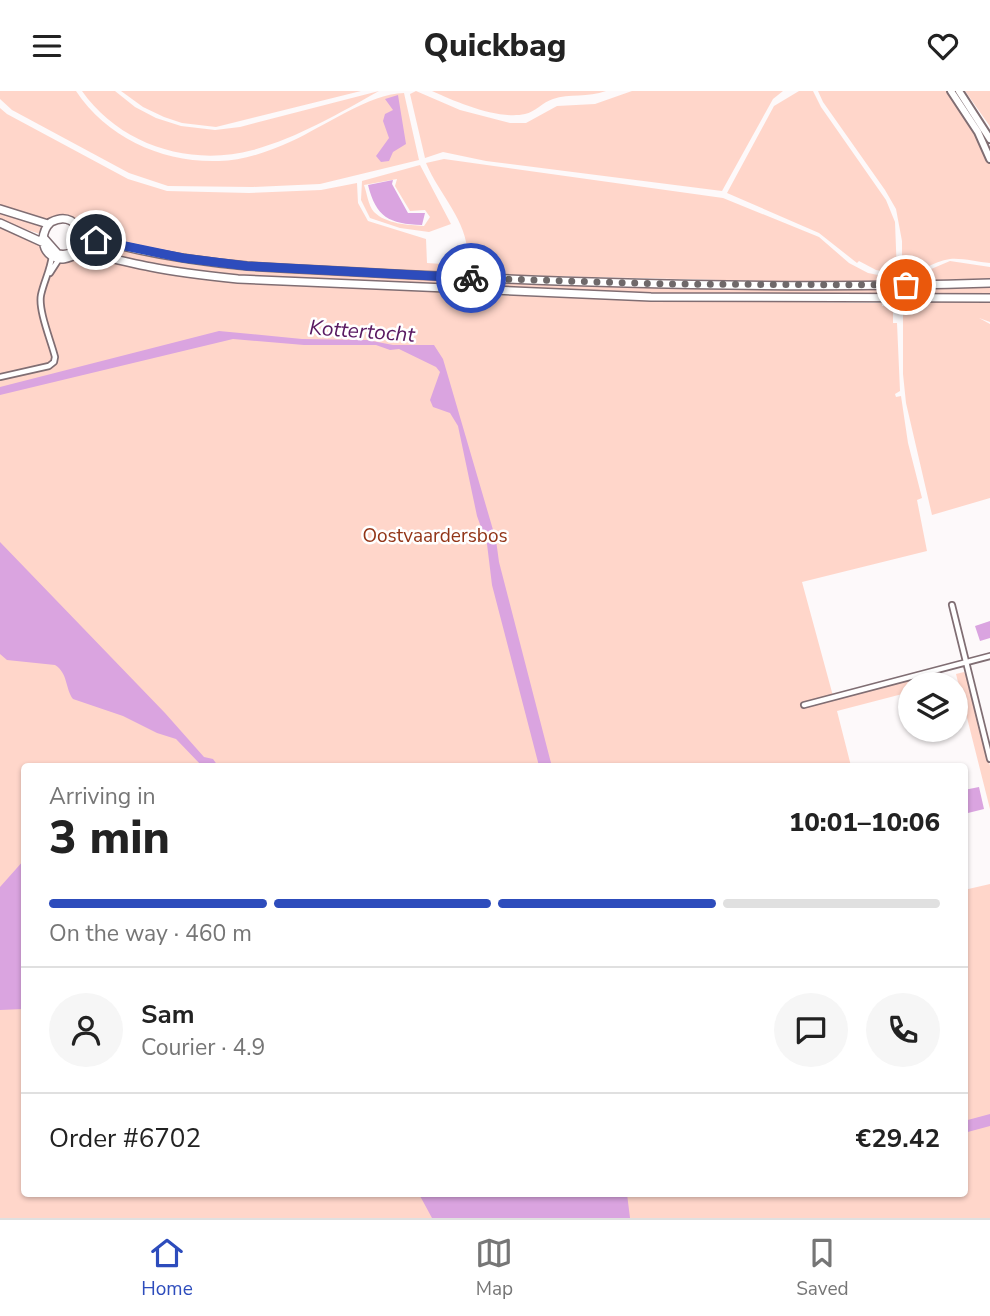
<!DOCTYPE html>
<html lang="en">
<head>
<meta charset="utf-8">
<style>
	:root { --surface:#fff; --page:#f6f6f6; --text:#222; --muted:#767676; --line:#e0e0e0; --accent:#2d4cbc }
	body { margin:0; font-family:"Nunito Sans",sans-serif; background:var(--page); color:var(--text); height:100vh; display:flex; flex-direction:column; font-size:26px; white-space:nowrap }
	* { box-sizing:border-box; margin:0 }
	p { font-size:23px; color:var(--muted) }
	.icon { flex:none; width:38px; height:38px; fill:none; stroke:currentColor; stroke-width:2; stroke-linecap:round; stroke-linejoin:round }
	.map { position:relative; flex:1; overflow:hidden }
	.details { position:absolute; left:21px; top:672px; width:947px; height:434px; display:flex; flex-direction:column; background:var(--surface); border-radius:7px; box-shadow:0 2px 5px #0004 }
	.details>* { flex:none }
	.tools { position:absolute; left:898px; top:581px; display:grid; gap:14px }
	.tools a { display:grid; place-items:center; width:70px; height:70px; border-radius:50%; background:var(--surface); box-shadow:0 2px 5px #0004; font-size:35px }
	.pin { position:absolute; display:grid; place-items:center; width:60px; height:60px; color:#fff; margin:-30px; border:4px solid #fff; border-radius:50%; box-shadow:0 2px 7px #0007 }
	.courier { position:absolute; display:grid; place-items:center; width:70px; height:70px; margin:-35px; border:5px solid #2d4cbc; border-radius:50%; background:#fff; color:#222; box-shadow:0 2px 9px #0007 }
	.overview em { font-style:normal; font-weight:800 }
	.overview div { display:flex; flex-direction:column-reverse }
	.overview { display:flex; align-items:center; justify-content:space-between; height:119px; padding:0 28px }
	h1 { font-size:46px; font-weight:800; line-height:52px }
	.bar { display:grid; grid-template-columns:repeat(4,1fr); gap:10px 7px; align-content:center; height:84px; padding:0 28px }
	.bar i { height:9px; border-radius:5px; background:var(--line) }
	.bar .active { background:var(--accent) }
	.bar p { grid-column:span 4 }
	.line { display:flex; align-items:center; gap:18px; padding:0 28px; border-top:2px solid var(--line) }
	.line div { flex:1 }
	.round { display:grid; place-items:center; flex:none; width:74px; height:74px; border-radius:37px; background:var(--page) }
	header { display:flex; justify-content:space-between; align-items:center; height:91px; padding:0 28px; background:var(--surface); font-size:32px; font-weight:800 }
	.tab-bar { display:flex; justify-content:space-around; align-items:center; height:98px; border-top:2px solid var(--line); background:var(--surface); font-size:19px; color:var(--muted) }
	.tab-bar a { display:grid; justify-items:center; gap:4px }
	.tab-bar .active { color:var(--accent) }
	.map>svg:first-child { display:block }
	.green { fill:#ffd6ca; fill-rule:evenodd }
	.water { fill:#daa4e0 }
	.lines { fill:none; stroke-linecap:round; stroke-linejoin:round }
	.minor-casing { stroke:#806e73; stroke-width:8 }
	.secondary-casing { stroke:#806e73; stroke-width:10 }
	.trunk-casing { stroke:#806e73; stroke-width:10 }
	.minor { stroke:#fff; stroke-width:4.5 }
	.secondary { stroke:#fff; stroke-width:6 }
	.trunk { stroke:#fff; stroke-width:7 }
	.done { stroke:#6f696a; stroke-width:7; stroke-dasharray:0 12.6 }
	.route { stroke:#2d4cbc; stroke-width:9 }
	.labels { text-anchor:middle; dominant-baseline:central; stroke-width:5; stroke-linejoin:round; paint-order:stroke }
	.park-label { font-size:19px; fill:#923517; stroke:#fff }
	.water-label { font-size:21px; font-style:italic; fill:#591961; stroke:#fff }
</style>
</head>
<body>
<header><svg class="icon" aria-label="menu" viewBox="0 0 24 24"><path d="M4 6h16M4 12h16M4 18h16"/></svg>Quickbag<svg class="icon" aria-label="heart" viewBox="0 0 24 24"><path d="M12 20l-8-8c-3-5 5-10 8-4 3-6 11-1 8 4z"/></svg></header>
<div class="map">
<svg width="990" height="1127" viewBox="0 0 990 1127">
	<rect width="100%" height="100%" fill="#fdf9fa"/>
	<path class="green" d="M0,0H76C107,47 163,72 219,70C243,70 270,60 292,50C323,36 371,2 404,2L419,69L320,93L253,96L168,95L129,82L12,19L0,8Z
		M82,0H115L135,16L156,27L181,35L215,39L240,36L379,0C340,22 297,47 253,59C190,76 120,54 82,0Z
		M121,0H361L216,36L182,32L164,26L143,16Z
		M416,0L460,19L510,32H526L557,15L595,13L632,0H783L773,8L722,100L486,70L443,61L425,67L410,3Z
		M432,0H606C588,7 569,2 553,8C543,11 535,21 525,23C498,29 456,11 432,0Z
		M799,0H813L821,16L886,109L895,131L897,183L876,179L859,170L857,172L819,142L727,102L774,15Z
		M818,0H947L975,40L990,73V172C977,171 963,167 950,168C933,170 919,183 902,185V150L896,118L885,99L823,11Z
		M965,0H990V36L989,34Z
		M0,17L7,23L128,88L167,100L249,102L321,99L357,92L358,112L368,130L426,148L427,172L442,173L443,183L258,173L198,167L93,147C84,141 79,129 69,125C58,122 52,130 42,129C28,128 13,119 0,114Z
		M444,68L723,107L819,146L849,172L868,182L888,186L910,187L950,170L990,176V190L812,191L466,183C476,136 442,110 426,72Z
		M420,74L451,133L429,141L400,137L370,127L361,109L362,90ZM397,88L395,95L410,120L425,119L430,126L424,135C408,134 386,133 374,121C368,114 367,102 364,94Z
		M0,121L42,136L40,143L0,130Z
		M0,137L37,151L48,169L61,173L83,165L161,182L239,191L441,201L452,202L451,214L461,213L459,203L677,210L882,212V215H893V232H897L900,300L895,303L896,306L901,305L908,352L922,407L917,409L927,460L802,491L833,605L825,610L933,583L934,593H910V601L837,620L851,675L24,676V1102H964V799L990,793V1127H0Z
		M84,148L187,173L246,180L587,195L897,199V205C725,204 552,201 380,192C281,187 177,189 82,154Z
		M990,195V204L904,205V198Z
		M903,211H990V231L979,227L990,233V407L932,424L906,312L903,283Z
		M964,581L969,590L990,675V718L956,583Z"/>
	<path class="water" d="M398,4L406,53L393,61L389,70L381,71L376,65L389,47L383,30L385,23L393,19L385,8Z
		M393,89L392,93L408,122H425L422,134C389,133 376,126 368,94Z
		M219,240L302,248L367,249L393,254H434L443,268L496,449L499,471L551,672L539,675L492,494L487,453L477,425L458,335L450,322L433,316L430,309L440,281L436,276L399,258L390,259L376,254H304L233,248L0,304V296Z
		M0,451L165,622L204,666L213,668L218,675H202L176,648L157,642L123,625L73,608C65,597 68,582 55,574L7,569L0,563Z
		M990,530V547L980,550L975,535Z
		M979,696L984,718L964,723V699Z
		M24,769V918L0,919V796Z
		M990,1023V1035L964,1042V1030Z
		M419,1103H627L630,1127H432Z"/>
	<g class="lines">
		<defs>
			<path id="minor" d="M50,182L59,168
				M0,286L49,275L54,271L55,266C51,250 38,219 41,204C44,190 50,180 52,165
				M952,514L990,668
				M804,614L990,565"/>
			<path id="secondary" d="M951,0L978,41L990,68
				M959,0L990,48"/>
			<path id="trunk" d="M0,118L48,133
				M0,132L44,152
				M80,143C93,150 108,152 122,155C163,165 205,171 247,175C494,189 742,200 990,192
				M43,146L58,163C91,169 84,114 51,131C40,141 40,161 56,167C67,171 75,161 87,163C109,166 130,172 151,176C180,182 209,185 238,188L651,206L990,207"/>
		</defs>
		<use href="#minor" class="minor-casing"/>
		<use href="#secondary" class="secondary-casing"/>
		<use href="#trunk" class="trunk-casing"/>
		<use href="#minor" class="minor"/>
		<use href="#secondary" class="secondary"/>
		<use href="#trunk" class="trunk"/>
	</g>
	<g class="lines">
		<path class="done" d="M471,187L664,193L906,194"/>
		<path class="route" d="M96,149L183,167L247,175L471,187"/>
	</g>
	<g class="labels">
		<g class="park-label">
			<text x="435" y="445">Oostvaardersbos</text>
		</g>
		<g class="water-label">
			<text transform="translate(362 240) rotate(4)">Kottertocht</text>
		</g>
	</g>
</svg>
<div class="tools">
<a><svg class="icon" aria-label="layers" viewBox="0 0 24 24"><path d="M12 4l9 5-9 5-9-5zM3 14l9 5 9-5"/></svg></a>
</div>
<div class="pin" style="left:906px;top:194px;background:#ea580c"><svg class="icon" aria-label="bag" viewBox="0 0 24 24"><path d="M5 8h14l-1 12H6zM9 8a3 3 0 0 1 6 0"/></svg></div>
<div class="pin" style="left:96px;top:149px;background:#1f2937"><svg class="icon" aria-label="home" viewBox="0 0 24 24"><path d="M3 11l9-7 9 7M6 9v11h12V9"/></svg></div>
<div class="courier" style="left:471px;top:187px"><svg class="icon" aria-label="bike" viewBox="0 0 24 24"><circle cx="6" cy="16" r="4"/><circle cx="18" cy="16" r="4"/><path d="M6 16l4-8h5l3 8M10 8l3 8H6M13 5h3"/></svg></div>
<section class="details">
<div class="overview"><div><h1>3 min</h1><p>Arriving in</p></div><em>10:01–10:06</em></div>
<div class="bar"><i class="active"></i><i class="active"></i><i class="active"></i><i></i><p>On the way · 460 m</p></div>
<div class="line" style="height:126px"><a class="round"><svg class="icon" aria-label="person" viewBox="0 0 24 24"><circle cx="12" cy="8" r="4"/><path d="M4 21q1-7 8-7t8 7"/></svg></a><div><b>Sam</b><p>Courier · 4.9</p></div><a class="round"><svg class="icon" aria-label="chat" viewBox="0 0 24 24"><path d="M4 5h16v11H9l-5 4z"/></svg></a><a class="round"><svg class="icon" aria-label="phone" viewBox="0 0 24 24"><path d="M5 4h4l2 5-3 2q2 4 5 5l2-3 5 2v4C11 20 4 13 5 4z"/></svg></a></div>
<div class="line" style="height:91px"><div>Order #6702</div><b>€29.42</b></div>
</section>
</div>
<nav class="tab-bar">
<a class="active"><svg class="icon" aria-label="home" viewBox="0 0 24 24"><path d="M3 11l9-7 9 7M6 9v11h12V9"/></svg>Home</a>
<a><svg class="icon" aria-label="map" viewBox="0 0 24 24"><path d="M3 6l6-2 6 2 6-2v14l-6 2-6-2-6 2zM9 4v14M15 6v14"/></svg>Map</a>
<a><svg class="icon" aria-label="saved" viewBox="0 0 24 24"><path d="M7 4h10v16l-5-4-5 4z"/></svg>Saved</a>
</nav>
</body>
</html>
